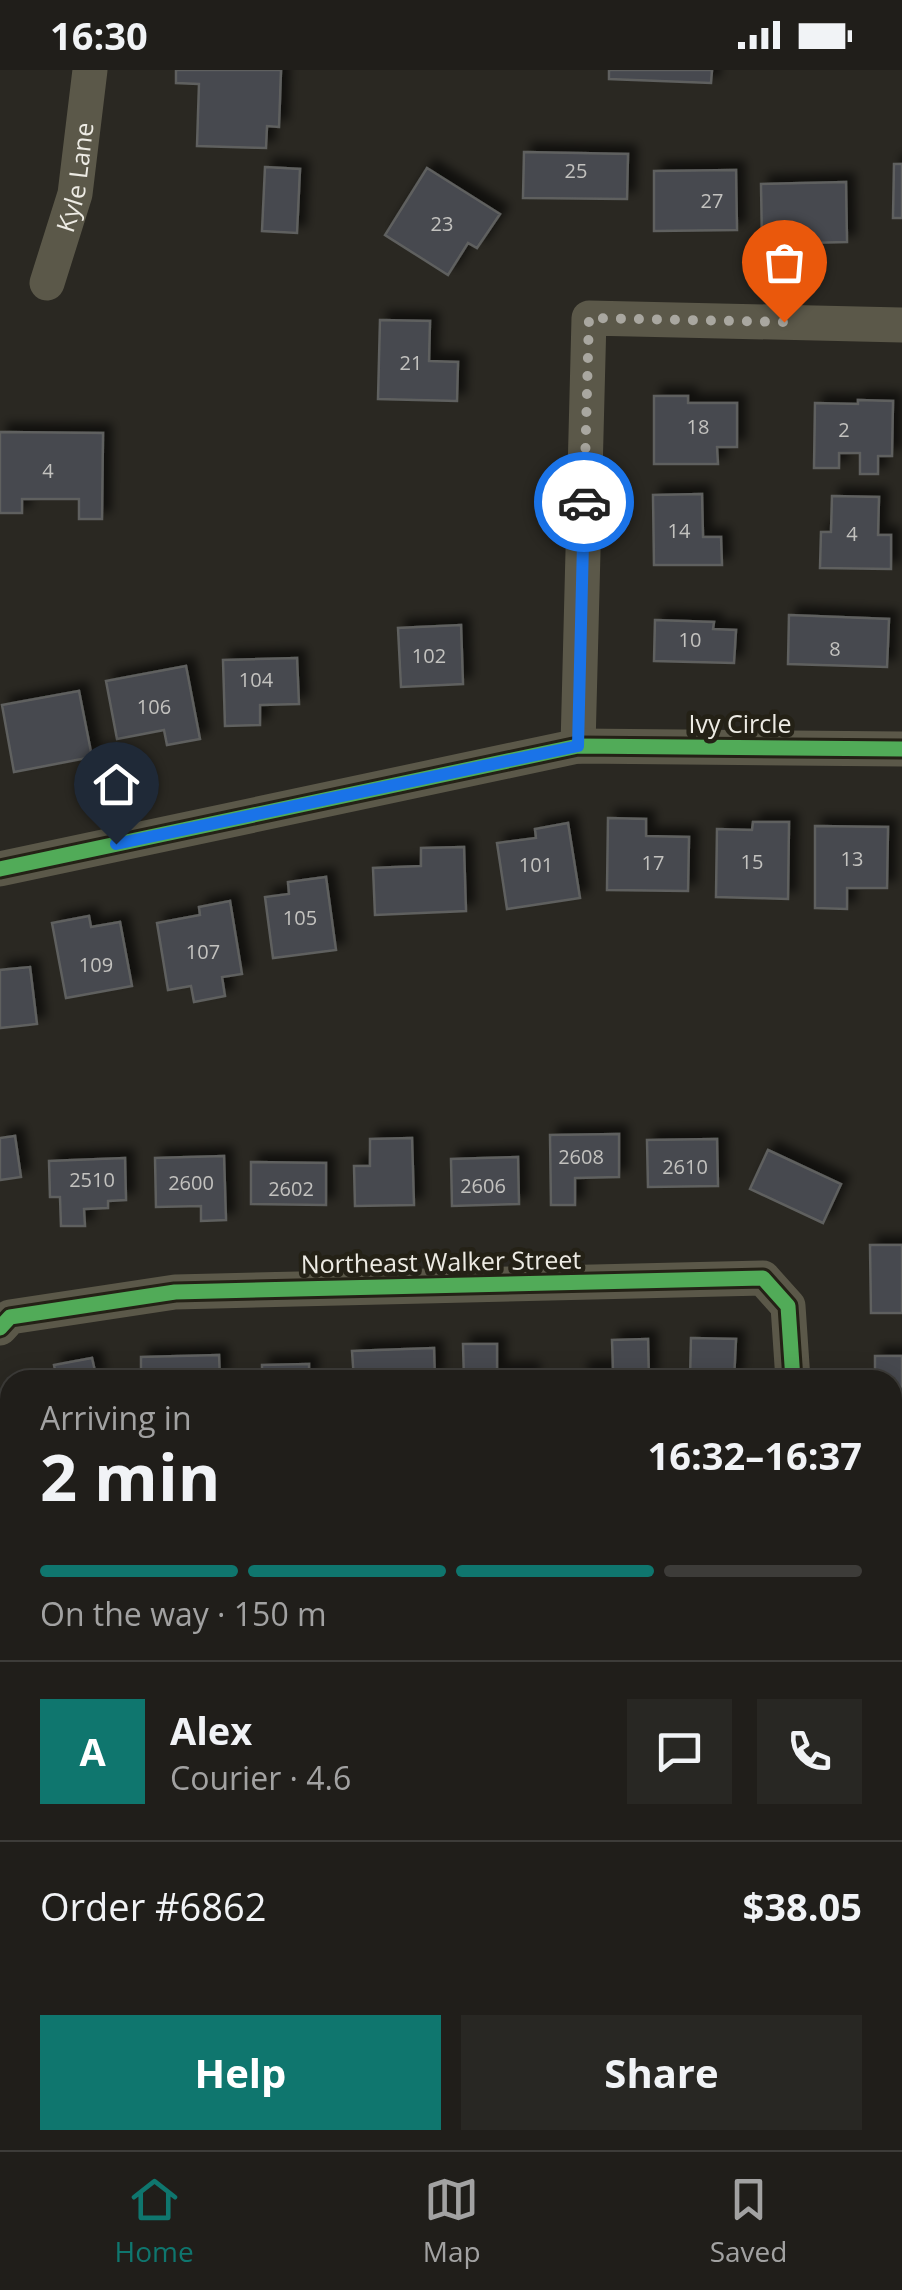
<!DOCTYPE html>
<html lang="en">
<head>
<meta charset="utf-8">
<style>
	:root { --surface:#201e1a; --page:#282723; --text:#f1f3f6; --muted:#a2a2a2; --line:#3d3c39; --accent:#0f766e }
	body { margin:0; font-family:"Open Sans",sans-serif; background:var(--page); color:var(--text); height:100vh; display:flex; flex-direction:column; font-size:38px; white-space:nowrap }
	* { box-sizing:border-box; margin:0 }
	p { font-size:32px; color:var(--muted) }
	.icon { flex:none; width:55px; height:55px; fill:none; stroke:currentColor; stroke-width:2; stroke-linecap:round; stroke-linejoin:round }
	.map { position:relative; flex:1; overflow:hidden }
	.sheet { position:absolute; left:0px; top:1300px; width:902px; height:780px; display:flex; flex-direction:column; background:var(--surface); border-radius:30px 30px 0 0; box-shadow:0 5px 25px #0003,0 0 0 2px var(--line) }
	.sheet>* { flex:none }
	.pin { position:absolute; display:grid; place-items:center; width:85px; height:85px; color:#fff; margin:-102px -42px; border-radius:50% 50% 50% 0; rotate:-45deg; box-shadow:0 0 10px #0007 }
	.pin .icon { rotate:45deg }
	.courier { position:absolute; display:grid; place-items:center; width:100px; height:100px; margin:-50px; border:8px solid #1a73e8; border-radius:50%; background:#fff; color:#222; box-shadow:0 2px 12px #0007 }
	.overview em { font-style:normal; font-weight:700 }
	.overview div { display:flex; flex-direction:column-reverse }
	.overview { display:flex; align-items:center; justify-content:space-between; height:170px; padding:0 40px }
	h1 { font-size:65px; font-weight:700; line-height:75px }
	.bar { display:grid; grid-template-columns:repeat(4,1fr); gap:15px 10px; align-content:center; height:120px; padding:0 40px }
	.bar i { height:12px; border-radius:8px; background:var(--line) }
	.bar .on { background:var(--accent) }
	.bar p { grid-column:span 4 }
	.line { display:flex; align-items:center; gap:25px; padding:0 40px; border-top:2px solid var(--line) }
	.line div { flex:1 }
	.round { display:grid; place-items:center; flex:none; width:105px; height:105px; border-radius:0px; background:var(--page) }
	.action { display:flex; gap:20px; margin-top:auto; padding:20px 40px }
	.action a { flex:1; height:115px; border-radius:0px; background:var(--accent); color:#fff; font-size:40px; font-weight:700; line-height:115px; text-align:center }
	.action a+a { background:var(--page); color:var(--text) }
	.status { display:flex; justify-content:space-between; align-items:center; height:70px; padding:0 50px; background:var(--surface); direction:ltr }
	.status svg { height:28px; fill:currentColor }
	.tabs { display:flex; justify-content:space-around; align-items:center; height:140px; border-top:2px solid var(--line); background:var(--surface); font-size:28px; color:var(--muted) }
	.tabs a { display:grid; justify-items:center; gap:5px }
	.tabs .on { color:var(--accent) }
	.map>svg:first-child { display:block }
	.building { fill:#46484f; stroke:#5f605f; stroke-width:2.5; filter:url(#shadow) }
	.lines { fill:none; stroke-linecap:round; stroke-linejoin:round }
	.minor { stroke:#5b5849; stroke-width:35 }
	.cycleway-casing { stroke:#242116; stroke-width:21 }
	.cycleway { stroke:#51ab58; stroke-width:15 }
	.done { stroke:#a9a7a0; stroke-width:10; stroke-dasharray:0 18 }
	.route { stroke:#1a73e8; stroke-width:12 }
	.labels { text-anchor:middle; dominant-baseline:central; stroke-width:9; stroke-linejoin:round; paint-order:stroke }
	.number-label { font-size:20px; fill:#c3c2bf }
	.street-label { font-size:25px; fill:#edebe4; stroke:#242116 }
</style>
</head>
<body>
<div class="status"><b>16:30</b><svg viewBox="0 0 49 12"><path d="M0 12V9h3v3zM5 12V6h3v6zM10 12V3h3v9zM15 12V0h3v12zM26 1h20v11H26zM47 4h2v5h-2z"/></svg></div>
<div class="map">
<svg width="902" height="2080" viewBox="0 0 902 2080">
	<defs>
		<filter id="shadow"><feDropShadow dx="8" dy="-8" stdDeviation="5" flood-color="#0009"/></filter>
	</defs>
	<rect width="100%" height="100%" fill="#2a2822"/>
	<path class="building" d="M176,0H281L279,57L267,56L266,78L197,76L199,14L176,13Z
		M609,0H712L711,13L609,9Z
		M524,82L628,84L627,129L523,128Z
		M894,94H902V148H893Z
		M265,97L300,99L297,163L262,161Z
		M427,98L500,144L477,178L468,173L448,205L385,165Z
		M736,100L737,160L654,161V101Z
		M846,112L847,172L762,174L761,114Z
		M380,250L430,251L429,291L458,292L457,331L378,329Z
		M654,326H688V333H737V377H717L718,394H654Z
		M858,330L893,331L892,386H878V404H860V383H839V398H814L815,333L858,334Z
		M0,362L103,363L102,449H79V429H22V443H0Z
		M702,424L703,467H721L722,495H654L653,425Z
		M832,426L879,427L878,465H891V499L820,498L821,462H831Z
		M789,545L889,549L887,597L788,594Z
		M655,550L714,552L713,559L736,560L734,593L654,591Z
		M461,555L463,614L401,617L398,558Z
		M297,588L299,634L260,635V655L225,656L223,590Z
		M186,596L200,669L167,675L164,660L117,669L106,611Z
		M79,621L92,687L14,702L2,635Z
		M608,748L646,749V766L689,767L688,821L607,820Z
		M753,752H789L788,829L716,827L717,759L752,760Z
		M568,753L580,828L507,839L497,773L536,768L535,759Z
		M815,756L888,757L887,818H847V839L815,838Z
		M464,777L466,841L375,845L373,798L421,796V778Z
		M326,807L336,880L273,888L265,827L289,824L288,812Z
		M230,831L242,904L222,907L225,926L194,932L191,916L168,920L157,853L200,845L199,837Z
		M89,846L91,857L120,852L132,916L66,928L52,853Z
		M30,897L37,954L0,958V900Z
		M619,1064V1107L575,1108V1135H551L550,1065Z
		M15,1066L21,1107L0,1110V1068Z
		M412,1068L414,1135L355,1136L354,1096H370V1069Z
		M717,1069L718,1116L648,1117L647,1070Z
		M768,1080L841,1114L823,1153L750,1119Z
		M224,1086L226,1150L201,1151V1136L156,1137L155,1088Z
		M518,1087L519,1134L452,1136L451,1089Z
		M125,1088L126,1130L108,1131V1138L84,1139L85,1156H61L60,1127H50L49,1091Z
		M251,1092L326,1093V1135L251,1134Z
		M870,1175H902V1243H871Z
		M691,1268L736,1269L734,1310H690Z
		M648,1269L649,1310H581V1300L613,1299L612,1270Z
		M463,1274H497V1302L531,1301V1310H464Z
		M434,1278L435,1310H354L352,1281Z
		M219,1285L220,1310H141V1287Z
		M875,1286H902V1363H892V1310H875Z
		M92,1288L97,1310H57L54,1295Z
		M309,1294V1310H262V1295Z
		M892,1410H902V1508H892Z
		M892,1533H902V1574H895L896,1605H892Z"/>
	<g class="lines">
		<g class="minor">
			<path id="s1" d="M47,213L75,124L90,0"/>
			<path d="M578,676L589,248L902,255"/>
			<path d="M0,799L578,676L902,679"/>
			<path d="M0,1258L10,1247L175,1222L763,1208L788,1236L793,1310"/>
			<path d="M0,1361L10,1398"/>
			<path d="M892,1680H902"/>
		</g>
		<defs>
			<path id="cycleway" d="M0,799L578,676L902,679
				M0,1258L10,1247L175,1222L763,1208L788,1236L793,1310"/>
		</defs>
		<use href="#cycleway" class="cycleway-casing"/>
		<use href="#cycleway" class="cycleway"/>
	</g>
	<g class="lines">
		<path class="done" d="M584,432L589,248L784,252"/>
		<path class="route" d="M116,774L578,676L584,432"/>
	</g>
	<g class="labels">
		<g class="number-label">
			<text x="576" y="100">25</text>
			<text x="712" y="130">27</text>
			<text x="442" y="153">23</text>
			<text x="411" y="292">21</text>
			<text x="698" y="356">18</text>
			<text x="844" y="359">2</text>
			<text x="48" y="400">4</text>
			<text x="679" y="460">14</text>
			<text x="852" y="463">4</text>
			<text x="690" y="569">10</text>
			<text x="835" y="578">8</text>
			<text x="429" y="585">102</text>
			<text x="256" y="609">104</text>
			<text x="154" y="636">106</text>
			<text x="852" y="788">13</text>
			<text x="752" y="791">15</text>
			<text x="653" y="792">17</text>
			<text x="536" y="794">101</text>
			<text x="300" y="847">105</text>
			<text x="203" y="881">107</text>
			<text x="96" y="894">109</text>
			<text x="581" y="1086">2608</text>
			<text x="685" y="1096">2610</text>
			<text x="92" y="1109">2510</text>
			<text x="191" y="1112">2600</text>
			<text x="483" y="1115">2606</text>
			<text x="291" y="1118">2602</text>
		</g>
		<g class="street-label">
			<text stroke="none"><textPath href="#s1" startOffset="110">Kyle Lane</textPath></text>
			<text x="740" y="653">Ivy Circle</text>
			<text transform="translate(441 1191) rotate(-1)">Northeast Walker Street</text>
		</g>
	</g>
</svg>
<div class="pin" style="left:784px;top:252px;background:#ea580c"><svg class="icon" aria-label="bag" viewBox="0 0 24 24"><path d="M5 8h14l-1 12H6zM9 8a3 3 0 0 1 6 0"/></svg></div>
<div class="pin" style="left:116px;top:774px;background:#1f2937"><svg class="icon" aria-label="home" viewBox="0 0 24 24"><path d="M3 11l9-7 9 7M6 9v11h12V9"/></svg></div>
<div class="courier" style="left:584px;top:432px"><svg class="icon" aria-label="car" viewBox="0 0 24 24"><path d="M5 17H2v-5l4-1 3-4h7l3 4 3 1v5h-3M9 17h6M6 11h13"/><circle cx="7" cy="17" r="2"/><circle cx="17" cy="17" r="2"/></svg></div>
<section class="sheet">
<div class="overview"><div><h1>2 min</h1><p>Arriving in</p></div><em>16:32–16:37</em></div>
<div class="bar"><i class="on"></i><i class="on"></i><i class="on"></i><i></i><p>On the way · 150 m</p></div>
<div class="line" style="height:180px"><b class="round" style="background:var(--accent);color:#fff">A</b><div><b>Alex</b><p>Courier · 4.6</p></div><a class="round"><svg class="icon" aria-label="chat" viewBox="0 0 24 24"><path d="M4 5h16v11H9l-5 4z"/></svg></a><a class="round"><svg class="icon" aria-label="phone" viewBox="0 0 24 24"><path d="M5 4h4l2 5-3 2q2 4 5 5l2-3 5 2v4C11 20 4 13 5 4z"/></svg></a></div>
<div class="line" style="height:130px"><div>Order #6862</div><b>$38.05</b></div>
<div class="action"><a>Help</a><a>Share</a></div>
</section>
</div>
<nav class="tabs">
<a class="on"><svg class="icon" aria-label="home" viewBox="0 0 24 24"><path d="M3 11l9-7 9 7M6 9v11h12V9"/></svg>Home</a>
<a><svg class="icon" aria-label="map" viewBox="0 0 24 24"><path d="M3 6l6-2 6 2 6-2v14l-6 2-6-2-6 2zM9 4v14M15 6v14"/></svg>Map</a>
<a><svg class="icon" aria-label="saved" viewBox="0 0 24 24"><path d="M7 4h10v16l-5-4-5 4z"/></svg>Saved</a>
</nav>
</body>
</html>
